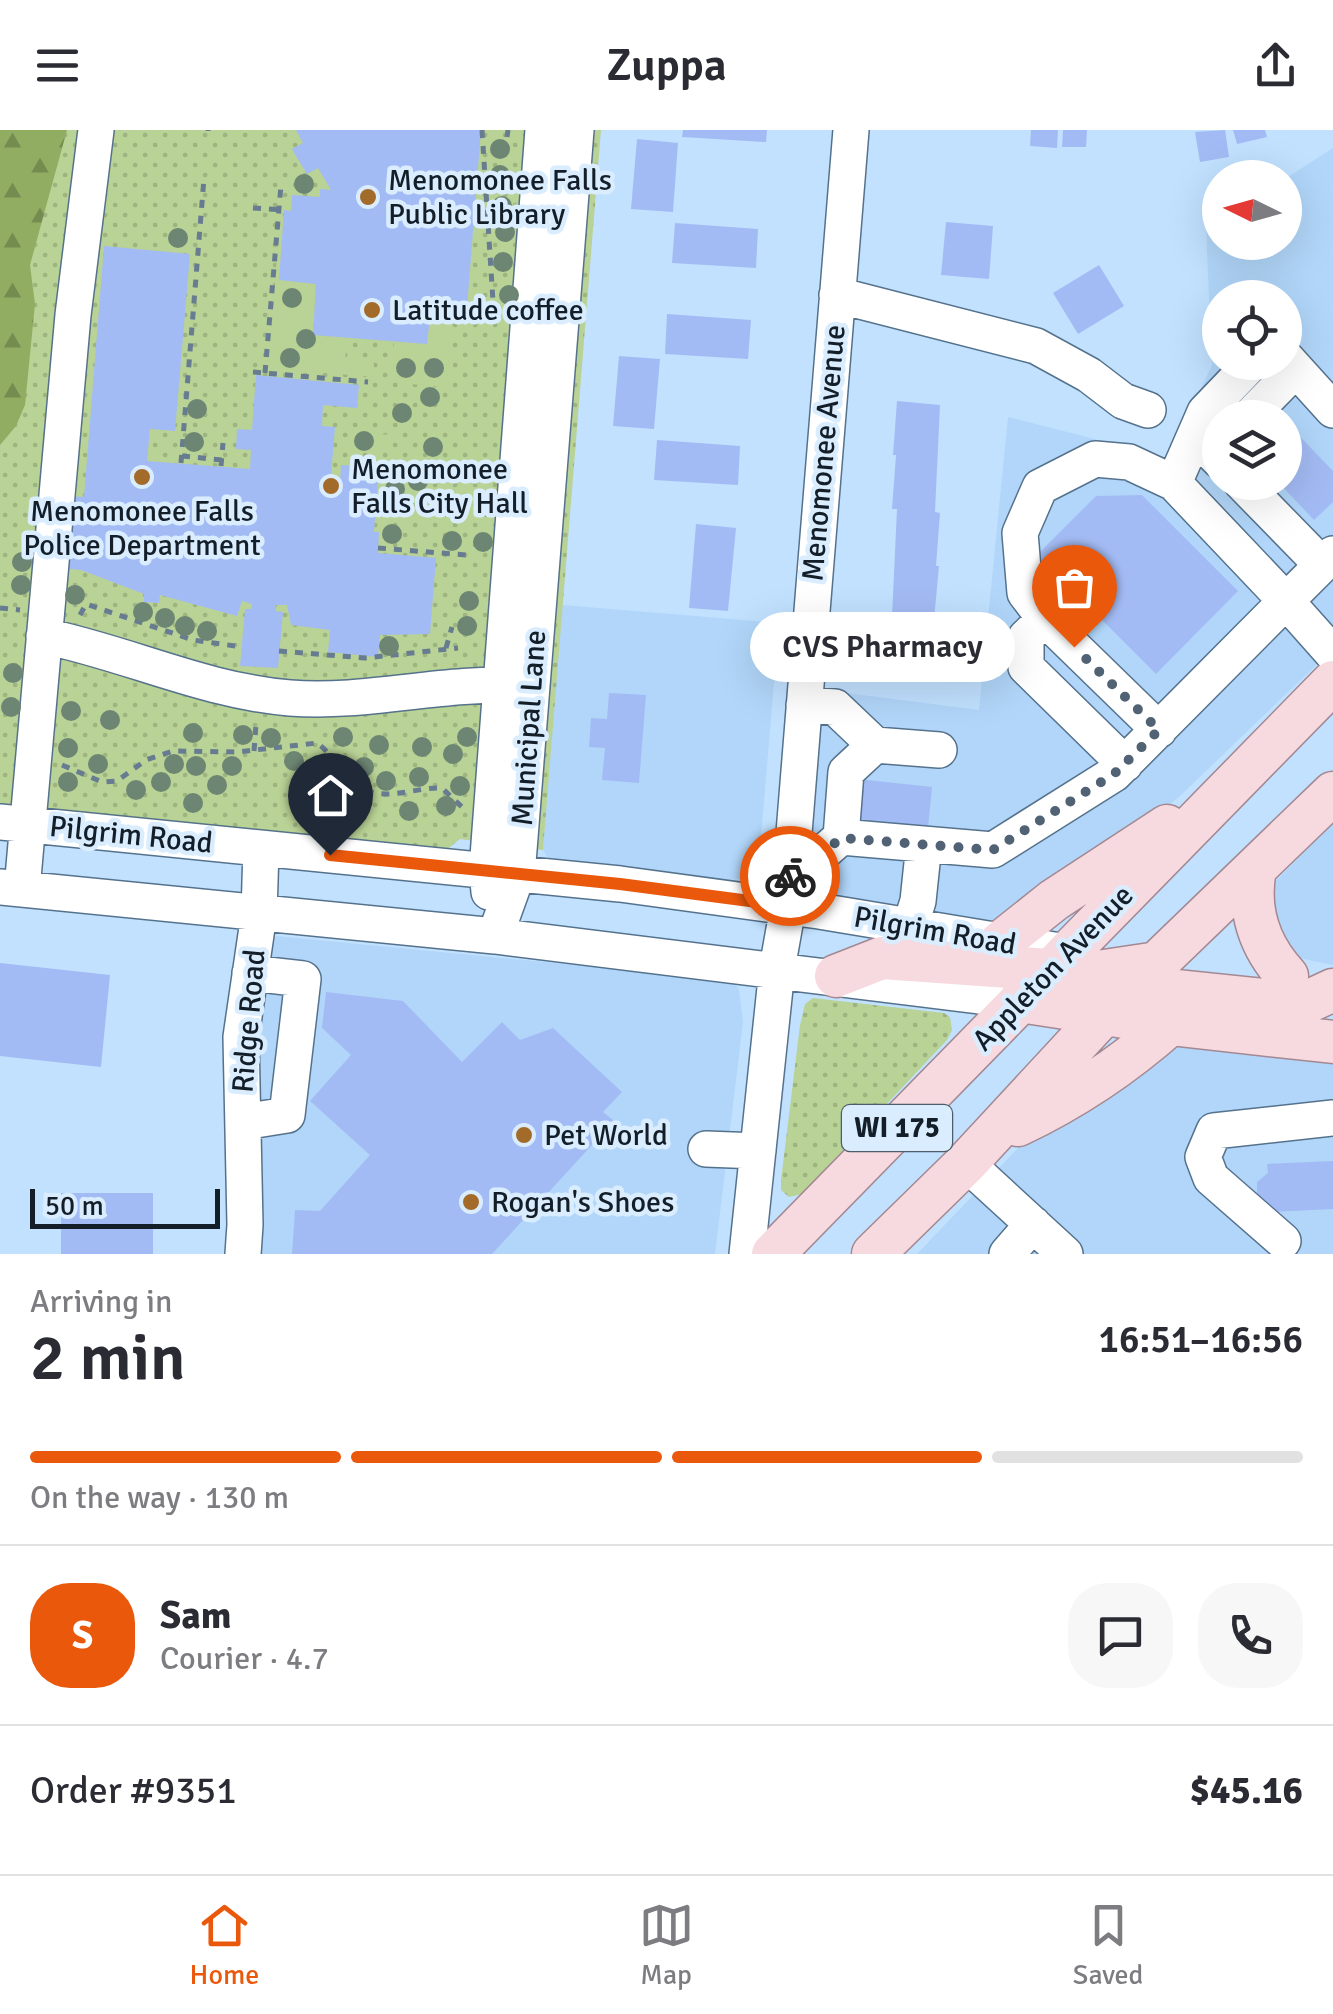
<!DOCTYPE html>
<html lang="en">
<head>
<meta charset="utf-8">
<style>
	:root { --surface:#fff; --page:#f7f7f7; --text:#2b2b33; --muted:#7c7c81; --line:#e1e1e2; --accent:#ea580c }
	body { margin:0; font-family:Signika,sans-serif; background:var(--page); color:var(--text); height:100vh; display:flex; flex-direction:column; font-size:38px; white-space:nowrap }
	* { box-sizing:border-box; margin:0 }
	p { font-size:32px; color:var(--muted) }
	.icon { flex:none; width:55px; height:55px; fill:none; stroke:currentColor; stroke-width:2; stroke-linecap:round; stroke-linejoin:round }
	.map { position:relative; height:1124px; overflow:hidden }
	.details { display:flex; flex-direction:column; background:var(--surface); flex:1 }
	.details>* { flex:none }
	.needle { width:65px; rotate:275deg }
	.fabs { position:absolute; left:1202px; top:30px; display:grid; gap:20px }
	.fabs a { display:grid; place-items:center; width:100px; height:100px; border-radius:50%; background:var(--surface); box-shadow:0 10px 40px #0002; font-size:50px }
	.scale { position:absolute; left:30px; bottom:25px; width:190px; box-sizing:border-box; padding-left:10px; border:5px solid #131e29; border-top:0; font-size:28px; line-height:35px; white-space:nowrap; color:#131e29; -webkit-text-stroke:8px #daedff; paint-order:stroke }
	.pin { position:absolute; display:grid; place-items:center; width:85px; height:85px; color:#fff; margin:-102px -42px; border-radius:50% 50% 50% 0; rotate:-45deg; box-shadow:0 0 10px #0007 }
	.pin .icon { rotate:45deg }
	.courier { position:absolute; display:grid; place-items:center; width:100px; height:100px; margin:-50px; border:8px solid #ea580c; border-radius:50%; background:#fff; color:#222; box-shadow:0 2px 12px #0007 }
	.bubble { position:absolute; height:70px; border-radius:35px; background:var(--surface); box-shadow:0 10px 40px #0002; font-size:32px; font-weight:600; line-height:70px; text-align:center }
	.summary em { font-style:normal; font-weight:600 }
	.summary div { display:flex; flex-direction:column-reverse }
	.summary { display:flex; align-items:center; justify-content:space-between; height:170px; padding:0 30px }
	h1 { font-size:65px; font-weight:600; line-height:75px }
	.bar { display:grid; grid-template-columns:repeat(4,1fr); gap:15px 10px; align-content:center; height:120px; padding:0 30px }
	.bar i { height:12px; border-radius:8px; background:var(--line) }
	.bar .selected { background:var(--accent) }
	.bar p { grid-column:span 4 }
	.line { display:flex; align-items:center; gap:25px; padding:0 30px; border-top:2px solid var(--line) }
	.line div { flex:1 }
	.round { display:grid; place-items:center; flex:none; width:105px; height:105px; border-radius:40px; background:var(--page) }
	header { display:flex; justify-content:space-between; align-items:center; height:130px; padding:0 30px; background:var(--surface); font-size:45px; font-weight:600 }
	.tabs { display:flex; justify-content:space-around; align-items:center; height:140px; border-top:2px solid var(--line); background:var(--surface); font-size:28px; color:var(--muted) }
	.tabs a { display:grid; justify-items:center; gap:5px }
	.tabs .selected { color:var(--accent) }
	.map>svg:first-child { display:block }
	.built { fill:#b1d6f9; fill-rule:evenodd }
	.grass { fill:url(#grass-dots) }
	.forest { fill:url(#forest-firs) }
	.garden { fill:#b9d295 }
	.building { fill:#a3bbf4 }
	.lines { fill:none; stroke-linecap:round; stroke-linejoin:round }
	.minor-casing { stroke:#55728c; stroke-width:38 }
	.major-casing { stroke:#a38892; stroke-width:45 }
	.path { stroke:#677c90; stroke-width:5; stroke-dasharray:8 8; stroke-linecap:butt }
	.minor { stroke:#fff; stroke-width:35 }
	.major { stroke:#f7dadf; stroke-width:42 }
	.tree { fill:#6d8573 }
	.done { stroke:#506274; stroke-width:10; stroke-dasharray:0 18 }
	.route { stroke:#ea580c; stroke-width:12 }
	.poi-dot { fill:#a36b29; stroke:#daedff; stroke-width:4 }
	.labels { text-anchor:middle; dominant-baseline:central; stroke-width:9; stroke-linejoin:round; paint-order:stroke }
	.shield { fill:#daedff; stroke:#4f5c69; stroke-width:2.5 }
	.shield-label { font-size:28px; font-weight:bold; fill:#131e29 }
	.poi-label { font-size:30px; fill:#131e29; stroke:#daedff; text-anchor:start }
	.street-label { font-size:30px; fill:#131e29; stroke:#daedff }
</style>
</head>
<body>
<header><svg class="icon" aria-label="menu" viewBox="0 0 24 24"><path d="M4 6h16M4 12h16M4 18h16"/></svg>Zuppa<svg class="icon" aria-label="share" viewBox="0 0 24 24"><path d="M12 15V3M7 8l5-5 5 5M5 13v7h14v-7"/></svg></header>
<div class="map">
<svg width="1333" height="1124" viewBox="0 0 1333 1124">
	<defs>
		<pattern id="grass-dots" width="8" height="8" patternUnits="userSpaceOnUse" patternTransform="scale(2.5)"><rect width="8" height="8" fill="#b9d295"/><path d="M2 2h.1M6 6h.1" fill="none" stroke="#9eb480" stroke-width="1.8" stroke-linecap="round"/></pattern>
		<pattern id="forest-firs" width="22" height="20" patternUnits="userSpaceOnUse" patternTransform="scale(2.5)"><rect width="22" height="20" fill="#90ad61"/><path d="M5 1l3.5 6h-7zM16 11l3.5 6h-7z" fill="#748c50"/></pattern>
	</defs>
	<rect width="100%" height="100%" fill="#c1e1ff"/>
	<path class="built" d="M1333,18V519L1181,665L1128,710L1007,794L824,770L817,762L813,747L811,725L824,560L979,580L1008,287L1169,328L1212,235L1206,99L1220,90V112H1285V49ZM1220,168H1285V232H1220ZM1220,288H1285V352H1220Z
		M562,475L779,493L759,730L754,741L744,749L721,750L548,728L543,720Z
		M1333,693V835L1290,826L1265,787L1270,757Z
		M276,806L731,850L739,859L743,892L715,1124H259L258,892L271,816Z
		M1179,913L1333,928V1124H917L1020,1016Z"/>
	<path class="grass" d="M0,0H601L543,720L460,709L445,721L0,679Z
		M813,868L944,883L950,887L952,900L947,910L802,1064L789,1067L781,1060V1050L800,895L805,874Z"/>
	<path class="forest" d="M0,0H67L30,135L35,174L25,275L16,296L0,315Z"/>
	<path class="garden" d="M278,111H282L279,150L316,154L313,205L347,208L345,231L374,234L373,247L269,238Z
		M430,188L452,189L447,253L453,254V258L390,252L394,211L427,214Z
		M353,302L392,305L391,322L337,318L338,313L352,314Z"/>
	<path class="building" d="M296,0H481L466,190L430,188L427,214L313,205L316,154L279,150L284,80L291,81L292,65L320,67V59L331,60L318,38L307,44L299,31L292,19L303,13Z
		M683,0H767L766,12L682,7Z
		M1031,0H1058L1057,18L1030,16Z
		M1063,0H1087L1086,17H1062Z
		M1225,0L1229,27L1200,32L1195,2Z
		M1233,0H1265L1267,7L1237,14Z
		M637,9L678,13L673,82L631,79Z
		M946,92L993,96L989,149L941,145Z
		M675,93L758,99L756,138L672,133Z
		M104,116L190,124L175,301L150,299L147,331L250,339L251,320L236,319L237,299L252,300L256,245L359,255L357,278L323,275L322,296L335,297L331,346L340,352L341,335L379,338L374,402H379L378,423L436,428L430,504L380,505L378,527L328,522L330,500L291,495L287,475H276V481L283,482L278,538L240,536L245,479H251L252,474L242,471L237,486L160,465L159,473L144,472V464L81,440L61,438L68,366L84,367Z
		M1099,135L1124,176L1078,204L1053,163Z
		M667,184L751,190L748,229L665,224Z
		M619,226L660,229L654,299L613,296Z
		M897,271L940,275L935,382L940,383L936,436H939L934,490L892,486L897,379H892L896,325H893Z
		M1285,291L1333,341V372L1314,390L1278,352H1285Z
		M657,310L740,316L738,355L654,350Z
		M1142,365L1238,461L1156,544L1037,425L1096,366Z
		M696,394L736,398L728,481L689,478Z
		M609,563L646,565L639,653L602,650L605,618L589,617L591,588L607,589Z
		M858,649L932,657L928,698L854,691Z
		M0,833L110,845L101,937L0,926Z
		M326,862L403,871L462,932L502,892L520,910L553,898L622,962L603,982L614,991L492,1124H292L295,1080L320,1081L370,1025L310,971L351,925L322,898Z
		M1333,1031V1079L1268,1082L1257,1072V1052L1268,1043L1267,1034Z
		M61,1063H153V1124H61Z"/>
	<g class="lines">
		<defs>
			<path id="minor" d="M837,165L1036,216L1089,245L1123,271L1148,280
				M1285,227L1333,280
				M1248,288L1296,239
				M1199,297L1208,319L1220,331
				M1241,352L1322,435
				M1174,353L1205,282L1253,232
				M1045,489L1025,463L1020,403L1040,357L1095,329L1129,332L1174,353L1286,471L1333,424
				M44,506C127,523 204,561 290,568C368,574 443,551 521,556
				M804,575L835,577L875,615L939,620
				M1125,634L1026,537V507L1045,489L1159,600
				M0,692L620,754L819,781L1066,822
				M841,707L846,642L875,615
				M792,720L824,722L841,707L993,720L1114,644L1286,471L1333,524
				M0,757L495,806L1020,871
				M22,759L73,185L96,0
				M489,762L487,740L543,0
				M910,797L918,771L924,714
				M495,806L517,745L576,0
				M243,992L287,985L303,849L250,843
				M706,1019L758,1021
				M966,1033L1065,1124
				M1283,1111L1211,1048L1203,1027L1214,1001L1333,988
				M243,1124L245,1095L241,907L259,784L261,719
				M747,1124L777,839L788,777L851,0
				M1007,1124L1033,1094"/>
			<path id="major" d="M1255,739C1247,780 1260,817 1287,846
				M1000,813L1054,770L1167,696
				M836,846L882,828L1091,843L1158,833
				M1118,855L1303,874L1333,860
				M1020,871L1170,894L1333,912
				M1018,995C1073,969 1125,934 1170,894
				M773,1124L1333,552
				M873,1124L966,1033L1104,884L1333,663"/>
		</defs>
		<use href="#minor" class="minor-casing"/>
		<use href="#major" class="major-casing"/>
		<path class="path" d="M482,0L494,187
			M208,1V0
			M507,7L508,0
			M253,78L284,80
			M253,242L368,252
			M265,243L281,55
			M182,326L222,330
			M181,333L204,48
			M221,336L223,313
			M378,418L467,425
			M0,478L20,480
			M80,485L86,474L193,510L242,517
			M446,518L452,497
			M279,521L365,528L458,518
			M254,621L256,594
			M62,635L102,652L117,651L146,630L173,621L237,622L317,613C330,622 338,637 349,649C377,677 410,657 442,658L463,678"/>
		<use href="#minor" class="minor"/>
		<use href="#major" class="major"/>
	</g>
	<g class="tree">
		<circle cx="500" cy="19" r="10"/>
		<circle cx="500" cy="45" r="10"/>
		<circle cx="304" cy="54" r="10"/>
		<circle cx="502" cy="76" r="10"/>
		<circle cx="505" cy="102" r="10"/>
		<circle cx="178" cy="108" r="10"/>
		<circle cx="503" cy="132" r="10"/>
		<circle cx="509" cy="165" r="10"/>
		<circle cx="292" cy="168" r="10"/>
		<circle cx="306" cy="209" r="10"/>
		<circle cx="290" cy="228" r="10"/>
		<circle cx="406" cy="238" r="10"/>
		<circle cx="434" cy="238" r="10"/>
		<circle cx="430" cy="267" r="10"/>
		<circle cx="197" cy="279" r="10"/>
		<circle cx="402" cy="283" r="10"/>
		<circle cx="364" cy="311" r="10"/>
		<circle cx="194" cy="312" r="10"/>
		<circle cx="433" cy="317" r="10"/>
		<circle cx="418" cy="351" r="10"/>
		<circle cx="395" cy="359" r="10"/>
		<circle cx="392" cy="404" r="10"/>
		<circle cx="452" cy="411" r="10"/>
		<circle cx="483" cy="412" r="10"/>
		<circle cx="22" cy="432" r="10"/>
		<circle cx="21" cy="455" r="10"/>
		<circle cx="75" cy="465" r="10"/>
		<circle cx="469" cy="471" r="10"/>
		<circle cx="143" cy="482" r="10"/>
		<circle cx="165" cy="488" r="10"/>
		<circle cx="185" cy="496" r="10"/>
		<circle cx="467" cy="496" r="10"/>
		<circle cx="207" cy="501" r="10"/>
		<circle cx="389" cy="516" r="10"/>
		<circle cx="13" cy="543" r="10"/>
		<circle cx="11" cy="577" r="10"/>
		<circle cx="71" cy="581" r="10"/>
		<circle cx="110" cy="590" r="10"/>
		<circle cx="193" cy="603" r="10"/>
		<circle cx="243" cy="605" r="10"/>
		<circle cx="343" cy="607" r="10"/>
		<circle cx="467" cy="607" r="10"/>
		<circle cx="271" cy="608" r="10"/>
		<circle cx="379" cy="615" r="10"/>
		<circle cx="422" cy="617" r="10"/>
		<circle cx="68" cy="618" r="10"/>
		<circle cx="453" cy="624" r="10"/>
		<circle cx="294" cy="631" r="10"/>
		<circle cx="98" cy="634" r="10"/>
		<circle cx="174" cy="634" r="10"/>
		<circle cx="319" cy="635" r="10"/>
		<circle cx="196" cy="636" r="10"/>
		<circle cx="232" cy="636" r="10"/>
		<circle cx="364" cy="637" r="10"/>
		<circle cx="419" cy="647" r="10"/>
		<circle cx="386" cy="651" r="10"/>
		<circle cx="68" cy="652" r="10"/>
		<circle cx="161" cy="652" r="10"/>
		<circle cx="217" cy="655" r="10"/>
		<circle cx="460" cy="656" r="10"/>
		<circle cx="330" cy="657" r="10"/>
		<circle cx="136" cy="660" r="10"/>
		<circle cx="355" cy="665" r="10"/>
		<circle cx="193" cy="673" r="10"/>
		<circle cx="446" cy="676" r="10"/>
		<circle cx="409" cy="681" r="10"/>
	</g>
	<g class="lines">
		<path class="done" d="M790,746L792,720L824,722L841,708L993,720L1114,644L1159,600L1074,517"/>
		<path class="route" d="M330,725L620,754L788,776L790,746"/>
	</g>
	<g class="poi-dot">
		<circle cx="368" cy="67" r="10"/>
		<circle cx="372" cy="180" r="10"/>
		<circle cx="142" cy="347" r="10"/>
		<circle cx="331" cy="356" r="10"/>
		<circle cx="524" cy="1005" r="10"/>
		<circle cx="471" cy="1072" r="10"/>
	</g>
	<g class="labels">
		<rect class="shield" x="842" y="975" width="110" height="46" rx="8"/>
		<g class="shield-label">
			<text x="897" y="998">WI 175</text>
		</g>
		<g class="poi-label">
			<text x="388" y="50">Menomonee Falls<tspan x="388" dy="34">Public Library</tspan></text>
			<text x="392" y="180">Latitude coffee</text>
			<text x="351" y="339">Menomonee<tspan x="351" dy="34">Falls City Hall</tspan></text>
			<text x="142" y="381" text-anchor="middle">Menomonee Falls<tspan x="142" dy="34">Police Department</tspan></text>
			<text x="544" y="1005">Pet World</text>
			<text x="491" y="1072">Rogan's Shoes</text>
		</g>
		<g class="street-label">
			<text transform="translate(824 323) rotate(-85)">Menomonee Avenue</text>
			<text transform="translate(529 598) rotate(-86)">Municipal Lane</text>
			<text transform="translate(131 705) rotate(6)">Pilgrim Road</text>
			<text transform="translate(935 801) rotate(10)">Pilgrim Road</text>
			<text transform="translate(1053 838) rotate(-46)">Appleton Avenue</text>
			<text transform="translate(249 891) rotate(-85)">Ridge Road</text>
		</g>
	</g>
</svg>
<div class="fabs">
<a><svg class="needle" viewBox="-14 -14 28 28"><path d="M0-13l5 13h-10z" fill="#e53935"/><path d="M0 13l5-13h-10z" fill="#7c7c81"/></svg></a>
<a><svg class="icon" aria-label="locate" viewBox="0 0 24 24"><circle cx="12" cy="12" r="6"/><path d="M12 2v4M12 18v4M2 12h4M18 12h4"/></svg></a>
<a><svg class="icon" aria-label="layers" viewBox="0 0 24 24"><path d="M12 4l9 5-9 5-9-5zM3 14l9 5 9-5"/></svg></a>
</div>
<div class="scale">50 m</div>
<div class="pin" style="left:1074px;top:517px;background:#ea580c"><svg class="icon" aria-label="bag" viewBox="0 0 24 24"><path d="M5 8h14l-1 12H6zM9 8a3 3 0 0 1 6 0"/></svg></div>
<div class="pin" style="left:330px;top:725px;background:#1f2937"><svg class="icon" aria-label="home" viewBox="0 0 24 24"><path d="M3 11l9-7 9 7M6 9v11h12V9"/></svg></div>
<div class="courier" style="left:790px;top:746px"><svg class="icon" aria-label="bike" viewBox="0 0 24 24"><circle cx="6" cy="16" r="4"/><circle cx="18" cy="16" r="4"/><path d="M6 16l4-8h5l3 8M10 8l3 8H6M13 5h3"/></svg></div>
<div class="bubble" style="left:750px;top:482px;width:265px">CVS Pharmacy</div>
</div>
<section class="details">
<div class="summary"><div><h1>2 min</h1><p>Arriving in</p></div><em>16:51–16:56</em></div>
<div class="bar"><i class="selected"></i><i class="selected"></i><i class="selected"></i><i></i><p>On the way · 130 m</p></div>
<div class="line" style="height:180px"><b class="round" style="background:var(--accent);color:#fff">S</b><div><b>Sam</b><p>Courier · 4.7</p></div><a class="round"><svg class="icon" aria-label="chat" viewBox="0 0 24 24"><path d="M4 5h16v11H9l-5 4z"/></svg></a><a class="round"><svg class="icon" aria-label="phone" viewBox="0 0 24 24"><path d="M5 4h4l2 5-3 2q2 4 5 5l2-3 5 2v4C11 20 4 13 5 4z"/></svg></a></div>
<div class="line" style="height:130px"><div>Order #9351</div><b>$45.16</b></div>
</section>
<nav class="tabs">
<a class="selected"><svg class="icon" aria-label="home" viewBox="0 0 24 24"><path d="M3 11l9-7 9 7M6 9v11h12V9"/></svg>Home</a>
<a><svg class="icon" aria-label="map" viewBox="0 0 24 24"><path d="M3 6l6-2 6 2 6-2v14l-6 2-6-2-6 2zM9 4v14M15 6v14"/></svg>Map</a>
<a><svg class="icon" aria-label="saved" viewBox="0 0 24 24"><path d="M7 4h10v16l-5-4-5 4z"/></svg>Saved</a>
</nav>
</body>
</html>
